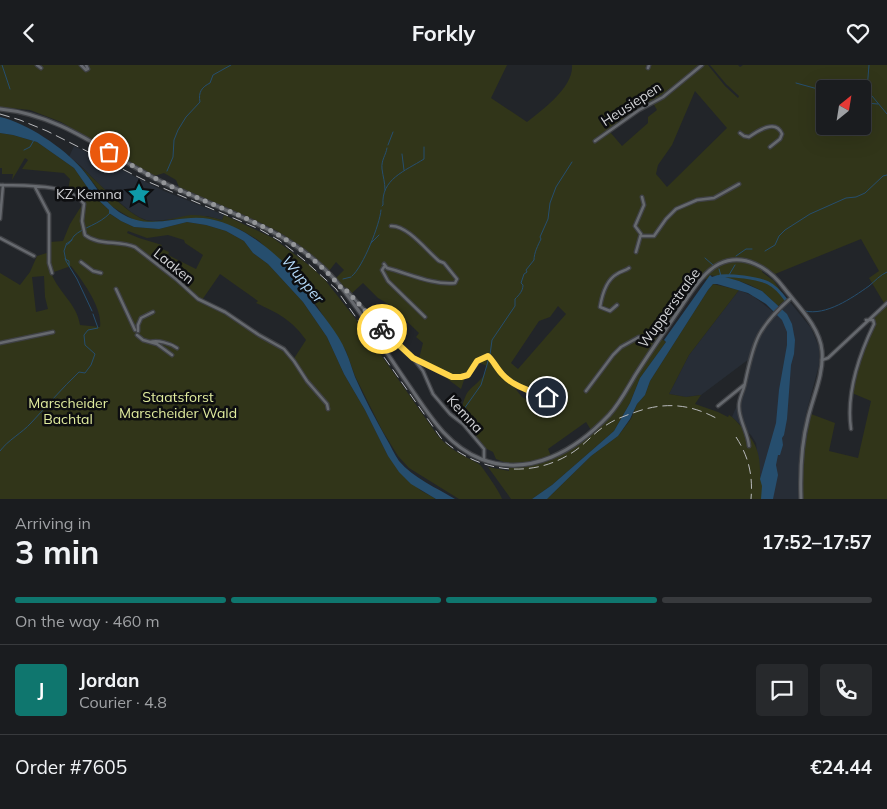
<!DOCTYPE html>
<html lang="en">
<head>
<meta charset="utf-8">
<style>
	:root { --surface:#1a1c1f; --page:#27292c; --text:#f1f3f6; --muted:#9fa1a4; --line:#383a3d; --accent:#0f766e }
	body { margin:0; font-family:Mulish,sans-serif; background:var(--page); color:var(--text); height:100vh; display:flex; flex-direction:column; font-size:19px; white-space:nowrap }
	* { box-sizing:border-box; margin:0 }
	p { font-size:16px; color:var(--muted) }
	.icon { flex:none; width:28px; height:28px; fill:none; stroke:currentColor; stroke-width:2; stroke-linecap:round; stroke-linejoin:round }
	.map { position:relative; height:434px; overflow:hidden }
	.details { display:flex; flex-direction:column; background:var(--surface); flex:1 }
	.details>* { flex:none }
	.needle { width:32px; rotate:30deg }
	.fabs { position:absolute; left:816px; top:15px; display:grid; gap:10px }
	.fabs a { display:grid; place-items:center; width:55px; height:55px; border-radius:5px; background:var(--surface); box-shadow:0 5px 20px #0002,0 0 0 1px var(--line); font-size:25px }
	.pin { position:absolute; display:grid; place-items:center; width:42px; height:42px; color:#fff; margin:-21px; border:2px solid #fff; border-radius:50%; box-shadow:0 1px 5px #0007 }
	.courier { position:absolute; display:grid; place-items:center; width:50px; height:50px; margin:-25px; border:4px solid #ffd54a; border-radius:50%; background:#fff; color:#222; box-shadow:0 1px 6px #0007 }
	.head em { font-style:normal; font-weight:700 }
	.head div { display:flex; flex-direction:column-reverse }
	.head { display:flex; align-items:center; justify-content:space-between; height:85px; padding:0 15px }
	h1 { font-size:32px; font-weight:700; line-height:38px }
	.bar { display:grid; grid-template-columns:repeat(4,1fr); gap:8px 5px; align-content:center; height:60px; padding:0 15px }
	.bar i { height:6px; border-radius:4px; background:var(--line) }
	.bar .on { background:var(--accent) }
	.bar p { grid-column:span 4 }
	.line { display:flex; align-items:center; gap:12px; padding:0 15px; border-top:1px solid var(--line) }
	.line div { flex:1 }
	.round { display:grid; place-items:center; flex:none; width:52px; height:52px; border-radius:5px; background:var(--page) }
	header { display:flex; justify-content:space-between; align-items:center; height:65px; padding:0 15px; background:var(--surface); font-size:22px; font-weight:700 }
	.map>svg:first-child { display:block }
	.built { fill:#272d36 }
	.green { fill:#313519; fill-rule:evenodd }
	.water { fill:#264e6e }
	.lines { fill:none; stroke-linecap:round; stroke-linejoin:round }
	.stream { stroke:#264e6e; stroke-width:1 }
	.canal { stroke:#264e6e; stroke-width:3 }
	.minor-casing { stroke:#3f4145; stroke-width:5 }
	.secondary-casing { stroke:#3f4145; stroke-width:5.5 }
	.minor { stroke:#66696e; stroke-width:2.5 }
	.secondary { stroke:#66696e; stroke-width:3 }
	.rail { stroke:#b8b9bc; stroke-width:1; stroke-dasharray:10 5; stroke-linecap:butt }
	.done { stroke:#949699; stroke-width:5; stroke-dasharray:0 9 }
	.route { stroke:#ffd54a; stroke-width:6 }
	.labels { text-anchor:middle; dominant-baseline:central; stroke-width:5; stroke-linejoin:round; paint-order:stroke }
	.street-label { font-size:14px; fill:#d2d3d6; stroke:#0d0e10 }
	.poi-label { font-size:14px; fill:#d2d3d6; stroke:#0d0e10; text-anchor:end }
	.park-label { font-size:14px; fill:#e1ec9e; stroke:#0d0e10 }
	.water-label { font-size:15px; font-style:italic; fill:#b5dbfb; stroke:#0d0e10 }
</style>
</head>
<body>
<header><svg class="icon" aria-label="back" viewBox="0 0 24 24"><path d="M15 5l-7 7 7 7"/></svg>Forkly<svg class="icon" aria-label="heart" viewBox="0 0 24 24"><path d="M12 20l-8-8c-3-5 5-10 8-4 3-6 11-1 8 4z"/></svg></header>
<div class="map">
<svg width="887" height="434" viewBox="0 0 887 434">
	<rect width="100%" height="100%" fill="#222529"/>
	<path class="built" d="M74,81L164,126L224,150L222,155L207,151L153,156L146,155L139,152L131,147L101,121L81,101L69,92Z
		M739,225L753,231L776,249L790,237L811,263L819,282V300L806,349L799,393V434H773L760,414L756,378L751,370L732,352L746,319L749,294L701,330L686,332L669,329L689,290Z"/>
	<path class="green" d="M0,0H507L491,33L527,57C542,45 574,22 572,0H708L725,21L738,33L739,31L726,19L710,0H738L740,2L743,0H887V236L884,238L869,213L879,206L861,174L775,209L765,202L762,207L774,216L786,234L778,241L762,226L750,220L739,216L710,210L707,214L703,213L660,273L666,277L640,313L630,338L614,366L552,420L532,434H511L488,402L509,406V399L496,394L493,387L485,383L460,355L463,351L460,349C462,343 463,336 466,330C471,320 485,316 487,301L478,297L485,292H489L494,297L490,291L486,290L476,296L467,309L464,307L462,311C446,313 433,300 419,294L423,278L416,272L419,268L390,240L378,233L363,218L351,229L336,213L344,205L336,197L329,206C313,191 296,177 277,166C245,149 211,137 179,122L176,115L164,108L154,111L61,57L30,45L0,42ZM825,24H862V61H825ZM695,26L727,63L667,122L656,109L658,100L672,80ZM653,38L657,45L648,52V58L622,81L610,67L641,44ZM558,241L566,249L518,304L511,298L539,256L550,252ZM510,317L528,325L531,321L560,333L550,348L522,332ZM586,357L591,365L569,383L551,391L548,384Z
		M0,68L13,70L37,77L74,103L92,129L109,145L110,149L121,156L134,162L159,164L187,157L206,160L226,166L244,176L253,188L268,199L303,237L327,272L344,309L365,345L388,391L420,425L436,434H0V208L20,220L30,207L37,191L50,187V177L63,176L70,159L87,132L73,122L71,126L68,125L70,114L64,108L22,104L28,95L25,93L12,115L13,109H2V103H0ZM128,166L147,173L168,170L184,175L185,178L203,190L196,204L168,190L169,187L160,183L162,180L139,173L127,168ZM71,201C82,215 103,243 100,262L80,260C77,239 59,228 51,208ZM220,209L258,236L256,238C278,248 292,255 306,275L293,295C272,272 230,250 202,235ZM44,211L45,232L48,244L36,247L32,212Z
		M69,92C89,106 128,153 149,156C163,157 178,152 191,150C202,150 212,152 222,155L224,150L273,173L310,201L325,215L355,253L438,371C453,387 461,389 479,399C482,401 501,429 502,434H459L409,403L398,391L382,365L355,311L346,286L317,241L310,233L299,215L258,175L241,165L210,154H176L149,158L134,155L111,141L82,103Z
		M713,219L739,225L689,290L669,329L686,332L701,330L695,339L718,347L728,352L729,350L732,352C753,373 761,382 760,412L768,411L765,434H547L591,391L618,371L631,354L637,339L645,330L650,316L708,225Z
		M887,240V434H803V393L811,349L835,358L829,386L858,393L871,336L852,328L856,307L868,272L875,258L874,250Z
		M438,307L448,311L465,312L461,324Z"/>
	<path class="water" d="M0,52C27,58 64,83 82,104C94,118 103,136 119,147C150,168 177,148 210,154C242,160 267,182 290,203C298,211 302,222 308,231C321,249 338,267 346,287C350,296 352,304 355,312C364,333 375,353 386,373C391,381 394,389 399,396C413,413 437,423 455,434H436L411,419L399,407L388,391L365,345L344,309L327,272L303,237L268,199L253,188L244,176L226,166L206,160L187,157L159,164L134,162L121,156L109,148V145L92,129L74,103L37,77L13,70L0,68Z
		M710,210L712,212L718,210L739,216L762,226L787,249L792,259L795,275L794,289L791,300L787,354L784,370L782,373L783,380L780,390H778L776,400L778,410L773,434H761L762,421L760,414L776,358L779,325L787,280V267L782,255L766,239L748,228L717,219H713L708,225L650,316L645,330L637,339L630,354L618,371L591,391L547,434H532L552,420L614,366L630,338L640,313L666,277L664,275Z"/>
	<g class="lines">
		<path class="stream" d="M2,0L10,24
			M869,0L867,25L887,49
			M796,18L825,26
			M862,35L865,38L878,39
			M388,80L393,67
			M24,85L30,82L34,75
			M402,89L404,105
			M167,106L173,92L174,75L178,65L186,52L200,37C198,27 202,22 210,18L213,10L231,0
			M385,125C385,117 383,112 382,104C381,95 386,90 387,83
			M382,141L383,140C381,114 405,106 424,94V82
			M371,178L379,170
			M66,179L72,175
			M765,186L775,180L779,171L785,165L810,149L846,133L856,132L865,128L883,111L887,110
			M736,191L746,184H752
			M705,193L713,200
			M65,194L69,196V200
			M719,204L721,211
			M729,210L735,200
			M352,211C363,202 380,159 381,145
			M343,214L351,212
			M92,246L77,214L66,196L64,186L66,180C71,178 71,175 74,171C83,162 99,160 110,148
			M805,246C826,251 852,233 869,221C875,216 880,210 887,207
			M490,290L492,275L515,241V234C519,230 523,226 523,220L521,218L524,209L527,207L526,205L534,195C534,188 538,180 541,174L540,172L548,154L550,138L556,122L572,97
			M464,344L481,320L489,293
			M0,386C8,375 22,368 31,358C47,341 62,323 79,307L85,308L91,300L95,289L85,280L84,270L88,265L98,263L93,249"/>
		<path class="canal" d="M720,211C728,210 736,211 744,212C765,215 773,217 786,235"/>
		<defs>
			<path id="minor" d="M37,0L41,3
				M81,0L86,5L88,4L86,0
				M648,3L649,0
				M740,68L744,71L749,72C759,65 776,54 782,69L780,74L770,82
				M595,76L639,45L663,32L702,0
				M0,120C23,121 70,118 84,139L82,156L85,170C99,181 119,175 135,182L176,214L198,234L225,247L259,270L284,284L294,296L307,316L327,339L328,344
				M35,122L49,149V198L52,208
				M0,154L3,120
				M641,171H654L666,154L676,144L697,135L714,133L739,119
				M0,173L34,191
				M636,187L641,169L635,161L644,140L642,132
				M81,197L93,206L101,208
				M384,199L387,203C410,209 432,220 455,218L457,214L444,198L439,196C427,186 407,160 391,161
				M384,202L382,205L388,216L425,252
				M116,224L135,265
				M344,226L346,225L381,263L413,293L423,306L433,329L450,349L463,359L484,384V395
				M617,240L610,246L600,242C602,230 606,215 617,209C621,206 625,206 629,203
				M138,266V260L141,253L153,247
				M137,270L143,275L157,279L172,290
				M150,277C158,275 170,278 177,283
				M0,278L53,267
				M413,293C431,299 449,319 468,310C475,302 478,292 489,291C506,318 517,321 547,332
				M822,295L828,293L887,238
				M586,326L613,290L621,282L639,272
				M718,341L744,320
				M851,364C846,329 859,290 874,259L873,255H866
				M749,381C748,367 738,354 739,340C739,333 744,325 745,318C754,275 758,262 791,233"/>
			<path id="secondary" d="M0,44C62,50 105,88 158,115C220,146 289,162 336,216C363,248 384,285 408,319C428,348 446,380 481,394C530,413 576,385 609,350C620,338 628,322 636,309C652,284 669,260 685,236C694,223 705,206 719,199C744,187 769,203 784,223C798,241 820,262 822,286C824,309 813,332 808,353C801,380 800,407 801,434"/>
		</defs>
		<use href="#minor" class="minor-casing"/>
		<use href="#secondary" class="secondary-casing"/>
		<use href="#minor" class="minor"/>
		<use href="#secondary" class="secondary"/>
		<path class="rail" d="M0,49L20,55L47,66L144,115L259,164L280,176L304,195L336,224L441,373C475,406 528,415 570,389C584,381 594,367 608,359C616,354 624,351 633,348C662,337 688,338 716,353
			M736,372C749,392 753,411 751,434"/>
	</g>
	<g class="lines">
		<path class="done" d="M109,87C131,100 153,113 177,124C245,154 294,166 344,226L346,225L382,264"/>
		<path class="route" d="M382,264L413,293L452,312H461L468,310L477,296L488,291C493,295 497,304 503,310C514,322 531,326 547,332"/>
	</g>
	<defs>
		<symbol id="sight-bare" viewBox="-9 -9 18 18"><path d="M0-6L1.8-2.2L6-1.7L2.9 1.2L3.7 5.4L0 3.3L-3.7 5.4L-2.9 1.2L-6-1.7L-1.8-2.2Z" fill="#0f9aa8" stroke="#0d0e10" stroke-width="2.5" paint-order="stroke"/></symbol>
	</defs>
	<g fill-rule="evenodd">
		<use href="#sight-bare" x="123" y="113" width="32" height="32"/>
	</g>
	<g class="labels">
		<g class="street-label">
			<text transform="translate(631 39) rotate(-33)">Heusiepen</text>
			<text transform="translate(174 201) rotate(39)">Laaken</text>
			<text transform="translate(669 243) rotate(-54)">Wupperstraße</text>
			<text transform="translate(465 349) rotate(47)">Kemna</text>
		</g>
		<g class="poi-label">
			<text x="122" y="129">KZ Kemna</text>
		</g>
		<g class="park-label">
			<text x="178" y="332">Staatsforst<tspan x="178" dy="16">Marscheider Wald</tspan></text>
			<text x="68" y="338">Marscheider<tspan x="68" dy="16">Bachtal</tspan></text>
		</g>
		<g class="water-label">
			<text transform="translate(303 214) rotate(50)">Wupper</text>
		</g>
	</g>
</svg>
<div class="fabs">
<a><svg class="needle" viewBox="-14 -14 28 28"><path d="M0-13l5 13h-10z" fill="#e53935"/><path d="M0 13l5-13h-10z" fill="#9fa1a4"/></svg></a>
</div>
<div class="pin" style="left:109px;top:87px;background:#ea580c"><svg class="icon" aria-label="bag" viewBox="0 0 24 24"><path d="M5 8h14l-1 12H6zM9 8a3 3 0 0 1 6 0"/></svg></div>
<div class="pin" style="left:547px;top:332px;background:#1f2937"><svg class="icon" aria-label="home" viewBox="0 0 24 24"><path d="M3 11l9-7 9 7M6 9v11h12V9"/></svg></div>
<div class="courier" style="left:382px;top:264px"><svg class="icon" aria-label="bike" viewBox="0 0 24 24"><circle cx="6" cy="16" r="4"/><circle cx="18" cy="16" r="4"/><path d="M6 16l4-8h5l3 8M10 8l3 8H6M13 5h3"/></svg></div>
</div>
<section class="details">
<div class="head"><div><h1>3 min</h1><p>Arriving in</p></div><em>17:52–17:57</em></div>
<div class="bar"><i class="on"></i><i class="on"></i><i class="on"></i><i></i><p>On the way · 460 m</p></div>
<div class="line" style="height:90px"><b class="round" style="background:var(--accent);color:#fff">J</b><div><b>Jordan</b><p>Courier · 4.8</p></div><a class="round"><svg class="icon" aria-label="chat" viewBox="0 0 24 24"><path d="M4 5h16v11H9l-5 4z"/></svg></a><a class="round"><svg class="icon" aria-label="phone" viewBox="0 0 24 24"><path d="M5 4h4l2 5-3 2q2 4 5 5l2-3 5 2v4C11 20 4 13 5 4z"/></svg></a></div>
<div class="line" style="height:65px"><div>Order #7605</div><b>€24.44</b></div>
</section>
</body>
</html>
